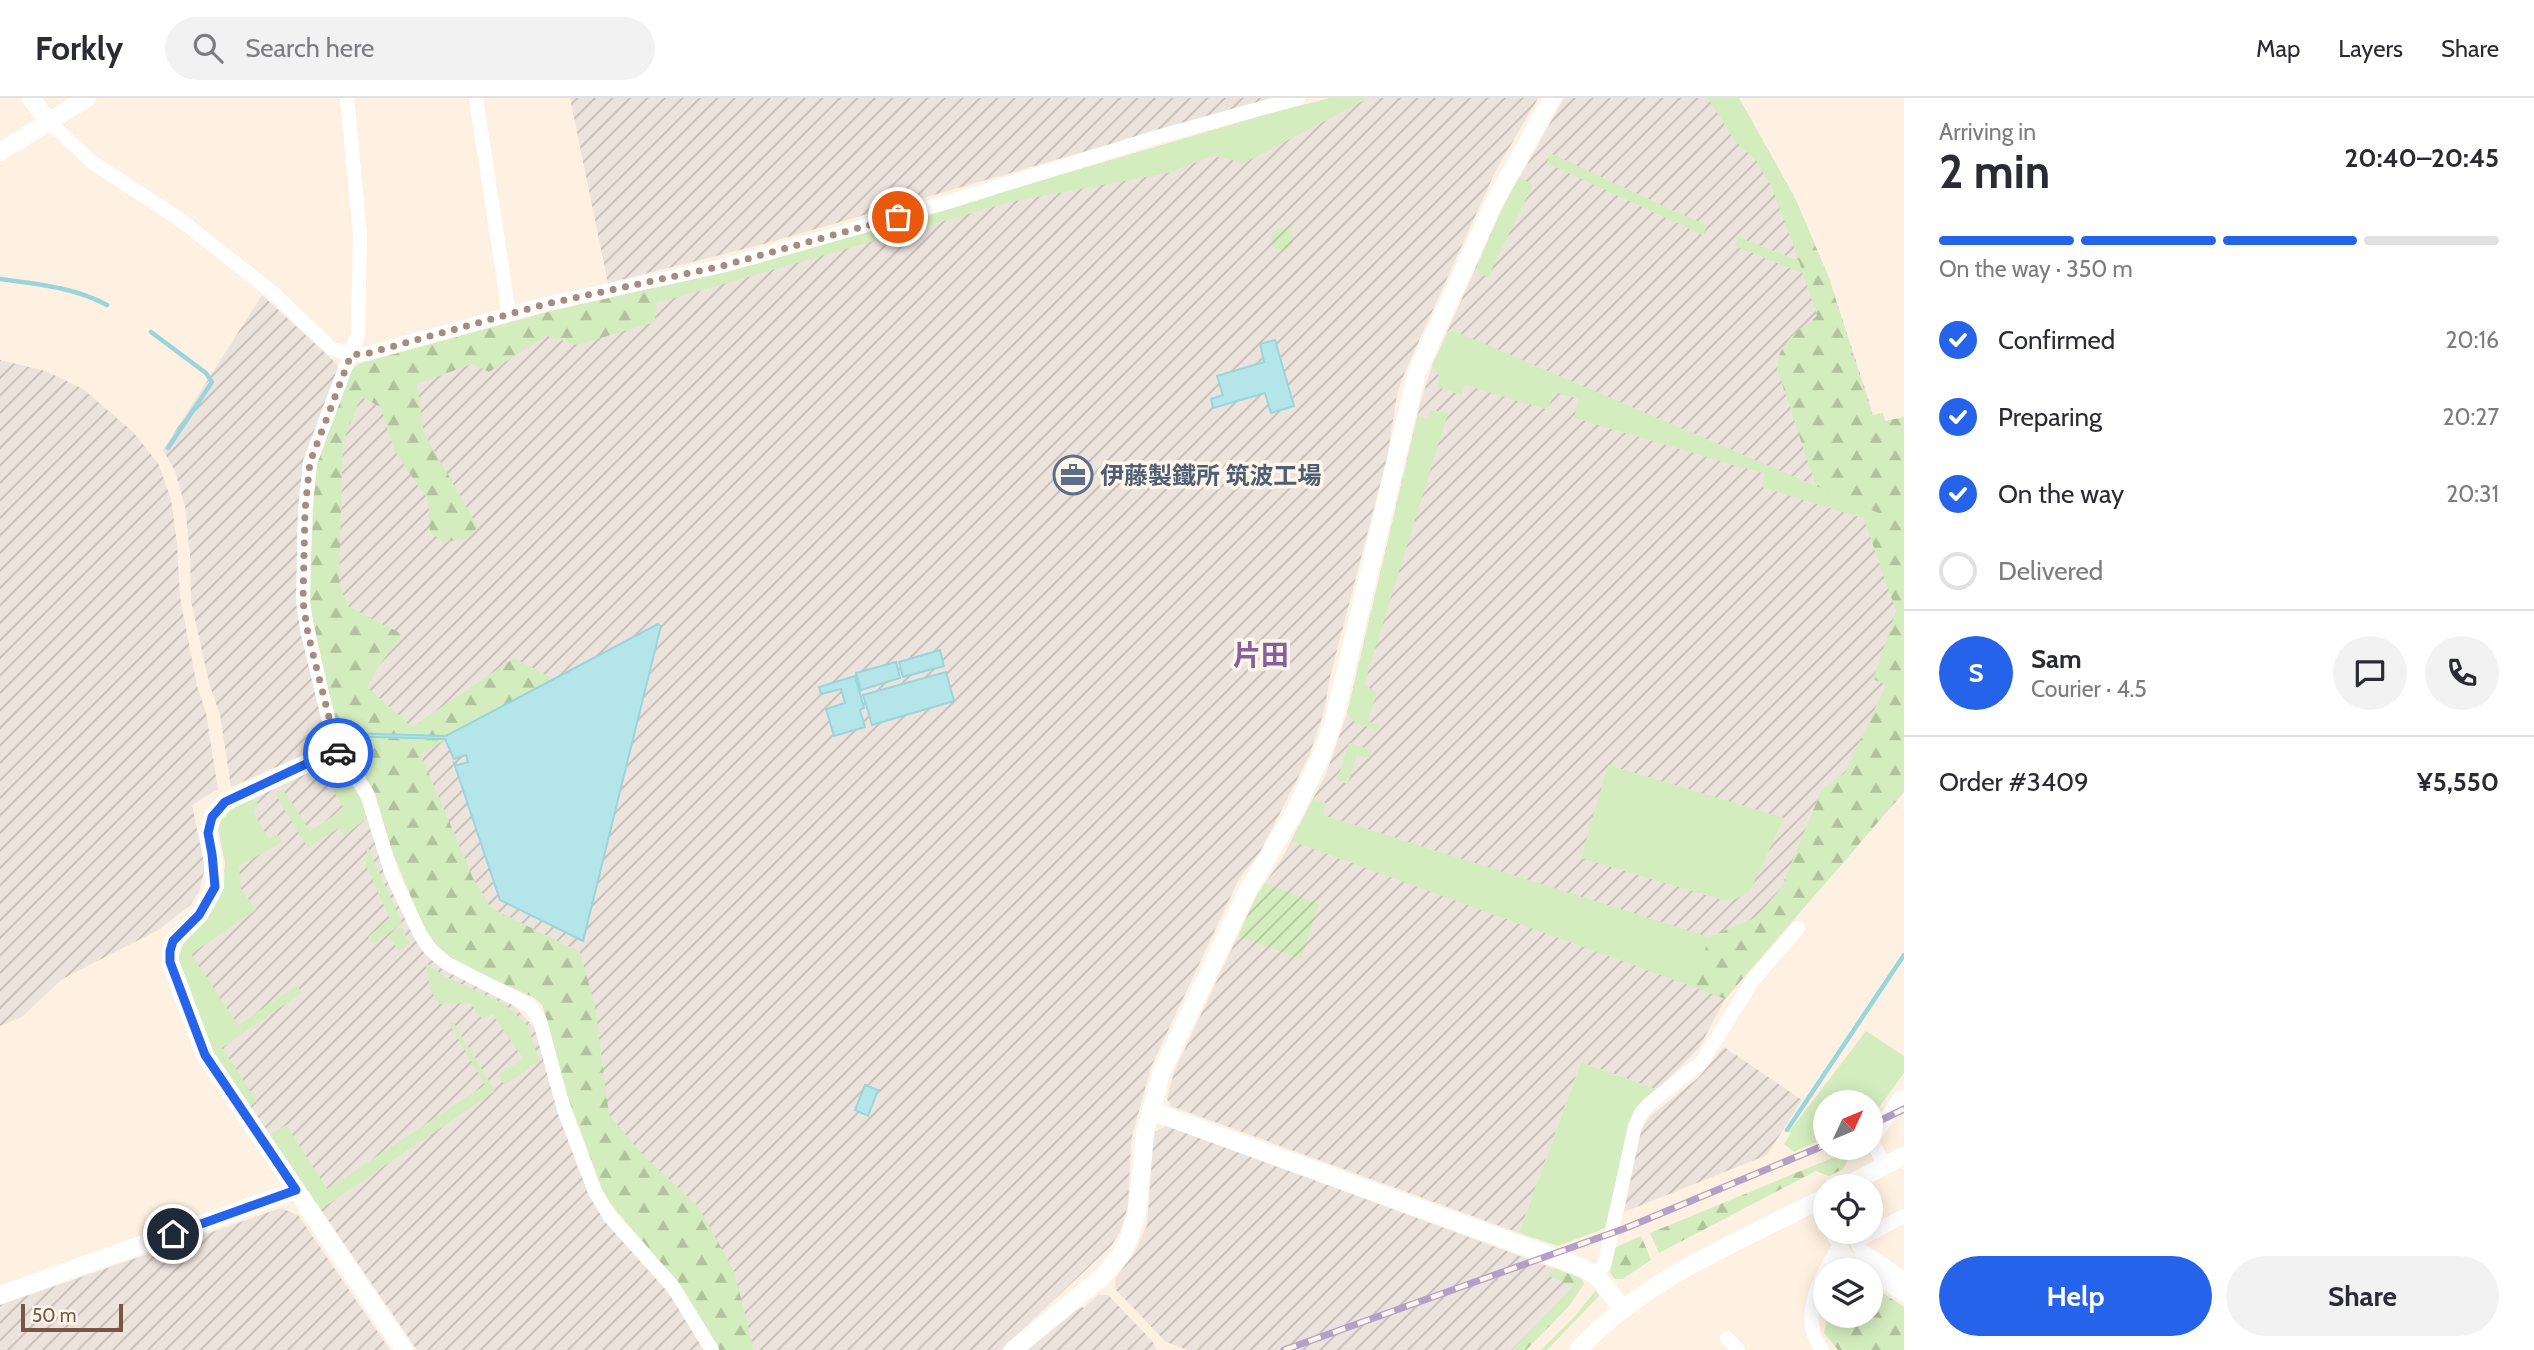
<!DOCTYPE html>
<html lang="en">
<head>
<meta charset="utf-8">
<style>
	:root { --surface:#fff; --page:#f2f2f3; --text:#2b2b33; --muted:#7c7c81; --line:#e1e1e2; --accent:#2563eb }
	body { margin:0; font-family:Cabin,"Noto Sans JP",sans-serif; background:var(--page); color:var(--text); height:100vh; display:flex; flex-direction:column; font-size:26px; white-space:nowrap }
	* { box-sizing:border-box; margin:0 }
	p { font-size:23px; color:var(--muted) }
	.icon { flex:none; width:38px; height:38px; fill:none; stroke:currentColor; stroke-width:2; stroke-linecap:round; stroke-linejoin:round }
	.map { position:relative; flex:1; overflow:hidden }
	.drawer { display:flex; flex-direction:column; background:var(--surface); width:630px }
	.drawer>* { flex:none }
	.needle { width:46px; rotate:46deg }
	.fabs { position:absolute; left:1813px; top:992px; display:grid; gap:14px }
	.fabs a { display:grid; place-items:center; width:70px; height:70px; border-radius:50%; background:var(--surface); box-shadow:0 4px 18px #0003; font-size:35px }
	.scale { position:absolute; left:21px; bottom:18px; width:102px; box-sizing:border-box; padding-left:7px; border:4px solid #785545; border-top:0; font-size:19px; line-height:24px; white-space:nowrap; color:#785545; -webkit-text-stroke:5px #fff5e9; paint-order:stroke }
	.pin { position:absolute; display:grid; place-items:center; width:60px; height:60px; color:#fff; margin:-30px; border:4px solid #fff; border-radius:50%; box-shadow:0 2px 7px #0007 }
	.courier { position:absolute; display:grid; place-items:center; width:70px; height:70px; margin:-35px; border:5px solid #2563eb; border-radius:50%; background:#fff; color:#222; box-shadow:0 2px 9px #0007 }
	.summary em { font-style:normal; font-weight:800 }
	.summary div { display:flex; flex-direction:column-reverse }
	.summary { display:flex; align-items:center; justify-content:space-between; height:119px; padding:0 35px }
	h1 { font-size:46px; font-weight:800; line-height:52px }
	.bar { display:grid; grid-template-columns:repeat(4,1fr); gap:10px 7px; align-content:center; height:84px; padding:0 35px }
	.bar i { height:9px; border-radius:5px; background:var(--line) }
	.bar .active { background:var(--accent) }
	.bar p { grid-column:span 4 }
	.line { display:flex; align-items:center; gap:18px; padding:0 35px; border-top:2px solid var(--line) }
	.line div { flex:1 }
	.round { display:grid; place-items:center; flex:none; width:74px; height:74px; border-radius:37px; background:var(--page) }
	ol { padding:0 35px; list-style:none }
	li { display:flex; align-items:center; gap:21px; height:77px }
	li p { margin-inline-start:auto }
	li .icon { padding:7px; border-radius:50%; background:var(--accent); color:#fff; stroke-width:4 }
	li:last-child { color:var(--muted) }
	li i { width:38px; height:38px; border:4px solid var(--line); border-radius:50% }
	.action { display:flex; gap:14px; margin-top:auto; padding:14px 35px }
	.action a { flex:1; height:80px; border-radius:42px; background:var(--accent); color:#fff; font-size:28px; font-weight:800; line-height:80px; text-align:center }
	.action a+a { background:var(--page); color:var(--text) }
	header { display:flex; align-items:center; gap:42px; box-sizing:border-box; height:98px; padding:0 35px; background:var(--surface); border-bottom:2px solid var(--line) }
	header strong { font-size:33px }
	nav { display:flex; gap:38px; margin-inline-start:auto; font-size:24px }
	.search { width:490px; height:63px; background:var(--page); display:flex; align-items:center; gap:18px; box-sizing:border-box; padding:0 24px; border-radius:38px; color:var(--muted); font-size:26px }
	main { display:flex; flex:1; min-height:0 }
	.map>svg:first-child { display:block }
	.industrial { fill:url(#industrial-furrows) }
	.grass { fill:#d4edbe }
	.forest { fill:url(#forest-firs) }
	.garden { fill:url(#garden-furrows) }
	.water { fill:#b4e5e9; stroke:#99d5dc; stroke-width:2 }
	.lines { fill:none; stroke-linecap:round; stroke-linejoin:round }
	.stream { stroke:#99d5dc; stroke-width:4.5 }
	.minor { stroke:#fff; stroke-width:14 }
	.tertiary { stroke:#fff; stroke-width:18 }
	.rail-casing { stroke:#b39fc8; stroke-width:7 }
	.rail { stroke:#fff5e9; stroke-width:4.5; stroke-dasharray:13; stroke-linecap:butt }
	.done { stroke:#a78c7c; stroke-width:7; stroke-dasharray:0 12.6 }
	.route { stroke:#2563eb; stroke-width:9 }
	.labels { text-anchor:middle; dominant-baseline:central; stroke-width:7; stroke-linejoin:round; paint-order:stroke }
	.service-label { font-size:24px; font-weight:bold; fill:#4e5e75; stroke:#fff5e9; text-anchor:start }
	.quarter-label { font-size:28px; font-weight:bold; fill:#85609c; stroke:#fff5e9 }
</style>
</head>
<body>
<header>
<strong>Forkly</strong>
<div class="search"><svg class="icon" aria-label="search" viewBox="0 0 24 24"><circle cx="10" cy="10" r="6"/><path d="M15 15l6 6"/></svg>Search here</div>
<nav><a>Map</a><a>Layers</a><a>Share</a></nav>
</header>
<main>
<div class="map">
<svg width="1904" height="1252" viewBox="0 0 1904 1252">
	<defs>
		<pattern id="industrial-furrows" width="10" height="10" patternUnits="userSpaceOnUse" patternTransform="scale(1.75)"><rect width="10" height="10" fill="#ede3dd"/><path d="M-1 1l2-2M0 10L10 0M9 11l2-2" fill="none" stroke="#c5bbb5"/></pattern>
		<pattern id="forest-firs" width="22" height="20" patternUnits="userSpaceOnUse" patternTransform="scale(1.75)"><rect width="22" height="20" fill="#d4edbe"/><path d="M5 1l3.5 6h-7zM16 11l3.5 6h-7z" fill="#b1c39c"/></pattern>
		<pattern id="garden-furrows" width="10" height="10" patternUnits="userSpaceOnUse" patternTransform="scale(1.75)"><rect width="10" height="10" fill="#d4edbe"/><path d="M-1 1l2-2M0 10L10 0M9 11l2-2" fill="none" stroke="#b1c39c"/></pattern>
	</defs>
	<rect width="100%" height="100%" fill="#fef1e1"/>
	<path class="industrial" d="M570,0H1271L760,147L608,185Z
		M1331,0H1538L1495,74L1404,276L1397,297L1387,360L1330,579L1324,614L1309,658L1260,754L1239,781L1151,969L1131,1042L1128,1108L1120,1134L1111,1148L1001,1252H719L679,1186L611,1106L602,1091L546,924L543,908L535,900L433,843L411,799L392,753L375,695L336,627L317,367L342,295L358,266L548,214L757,166L1268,16Z
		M1564,0H1739L1795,100L1829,180L1871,309L1893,421L1904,694L1725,901L1699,950L1658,992L1581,964L1519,1135L1171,1008L1167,1001L1174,974L1258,795L1280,764L1326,676L1347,616L1420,306L1432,268L1500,115Z
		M262,197L337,266V273L302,378L297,435V500L330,645L231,689L220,617L209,585L191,503L190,457L185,408L175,373L163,352Z
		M0,262L46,273L83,291L133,334L158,365L171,401L177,445L180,499L197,588L206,615L218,691L192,707L205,770L199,794L190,807L160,831L62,881L22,919L0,928Z
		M324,667L362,703L383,770L419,848L444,872L507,901L534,929L577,1067L591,1099L624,1145L672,1199L704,1252H417L213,954L185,841L214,810L224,790L225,764L218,730L228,710Z
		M1724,949L1802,1002L1767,1057L1624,1114L1640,1034L1649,1019L1698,980Z
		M1167,1028L1580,1180L1584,1186L1569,1208L1526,1252H1188L1166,1244L1116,1192L1115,1181L1135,1154L1147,1127L1154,1034Z
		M281,1110L298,1117L390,1252H0V1207Z
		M1098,1197H1108L1153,1244L1156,1252H1026L1081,1209L1084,1210Z"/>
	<path class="grass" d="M1331,0H1369L1244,65L1213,58L1168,75L1014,103L657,205L658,189L757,166L1268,16Z
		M1708,0H1739L1795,100L1815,147L1797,157L1771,87L1755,61L1734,42Z
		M1550,55L1707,128L1703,137L1547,65Z
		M1519,79L1533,87L1488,179L1478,175L1477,169L1500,115Z
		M1738,139L1800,163L1804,176L1735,148Z
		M1450,231L1893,421L1859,419L1761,389L1765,376L1574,320L1579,301L1554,294L1548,312L1465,287L1462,297L1437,289L1440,279L1432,268Z
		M1430,312L1448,315L1364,587L1377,594L1368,623L1378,627L1376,632L1355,624L1347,616L1418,317L1427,321Z
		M1349,645L1372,652L1369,661L1357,657L1348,686L1337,682Z
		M324,667L344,672L362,703L367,720L344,738L339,730L308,750L275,696L283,691L310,733L344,711L320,669Z
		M1608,667L1784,720L1750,793L1736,801L1722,802L1581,760Z
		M251,700L259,706L252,712L269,741L277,736L282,744L239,768L241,791L256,812L191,856L238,927L297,887L301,895L222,950L257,1003L250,1008L213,954L178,860L185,841L214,810L224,790L225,764L218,730L228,710Z
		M1313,701L1326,705L1323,717L1709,839L1694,889L1291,743Z
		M367,747L402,826L373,846L368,839L390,821L366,767Z
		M401,829L410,845L399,853L388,838Z
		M426,865L444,878L505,906L528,928L539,963L505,987L498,978L523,960L492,916L482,921L471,905L439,906L430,891Z
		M453,924L495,993L321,1111L270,1037L286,1027L327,1091L485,987L449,925Z
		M1866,933L1904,958V975L1871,1020V1004H1825V1040L1794,1054L1784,1046L1791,1035L1789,1034Z
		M1581,964L1658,992L1639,1007L1606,1130L1558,1148L1519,1135Z
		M1596,1192L1599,1198L1547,1252H1541L1575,1218Z"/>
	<path class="forest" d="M1815,147L1829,180L1872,317L1883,315L1885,323L1904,319V694L1725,901L1694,889L1709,839L1757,819L1781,790L1822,691L1845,675L1886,587L1873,581L1896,513L1863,419L1890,420L1816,388L1777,271C1778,244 1798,233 1817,218L1797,157Z
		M658,189L655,224L577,247L547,238L489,274L472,266L417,286L424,335L478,429L466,441L443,444L430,434L428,402L394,352L381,309L361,299L343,344L339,487L349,509L402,536L377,571L367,589L412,629L514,560L554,581L446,638V641L421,657L473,780L491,810L580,854L595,908L609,1017L644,1058L698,1108L734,1173L754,1252H719L679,1186L611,1106L602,1091L566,994L543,908L535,900L452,863L433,843L424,830L392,753L375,695L336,627L309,504L314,397L317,367L351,272L358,266L548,214Z
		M1854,1051L1843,1071L1829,1078L1816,1073L1659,1155L1650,1135Z
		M1641,1138L1651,1162L1623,1181H1615L1610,1175L1614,1150Z
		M1556,1171L1580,1180L1584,1186L1569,1208L1526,1252H1512L1573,1188L1546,1177Z
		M1871,1187L1904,1209V1252H1838L1824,1235L1828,1218H1871Z"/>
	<path class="garden" d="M1271 141a11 11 0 1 1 22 0a11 11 0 1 1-22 0Z
		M1265,785L1319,806L1301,861L1238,838L1258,795Z"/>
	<path class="water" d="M1275,242L1294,308L1271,315L1265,295L1213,310L1211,301L1223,297L1217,278L1264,264L1260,246Z
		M658,526L661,528L583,843L500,802L454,665L458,667L468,664L466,657L454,661L445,641L343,638V635L446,638Z
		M940,552L944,568L903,579L899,564Z
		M896,564L900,580L861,592L856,575Z
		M946,574L954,603L872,627L863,597Z
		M855,578L864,610L860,612L865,629L834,638L826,611L845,605L841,591L821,596L819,589Z
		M865,987L878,992L868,1018L855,1012Z"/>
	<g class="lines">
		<path class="stream" d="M0,181C37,186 74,189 107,207
			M151,234L206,275L212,284L168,350
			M1787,1032L1904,857"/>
		<path class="minor" d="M347,0L360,137L358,236L310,364L305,412L303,504L308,536L329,624L338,647L339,659L348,666L367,696L392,777L420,836L430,851L446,865L530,908L540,923L564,1012L595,1094L610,1119L672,1187L712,1252
			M476,0L509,216
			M48,23L93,65L178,120L272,194L331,250L351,257L369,255L546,206L722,168L945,105L1157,39L1298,0
			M1885,1068L1872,1043L1899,1001L1904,999
			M1816,1104L1825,1122
			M1904,1118L1856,1143L1861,1152L1904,1181
			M1831,1134L1847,1159L1867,1172
			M1871,1175L1904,1197
			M1597,1178L1605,1164L1635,1028L1641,1015L1650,1005L1702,964L1753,882L1798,830
			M1727,1240L1738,1252
			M1822,1252C1798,1219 1820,1179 1839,1149"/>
		<path class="tertiary" d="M31,0L48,23
			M0,54L87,0
			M339,659L323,658L225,704L212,719L208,735L212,756L215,788L199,817L173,843L170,853V864L205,957L404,1252
			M1151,1013L1581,1169L1597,1178L1622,1210
			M1845,1088L1904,1058
			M0,1197L296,1092
			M1013,1252L1102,1179L1120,1158L1128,1143L1137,1115L1145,1035L1162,973L1247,794L1295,713L1322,656L1333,625L1417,274L1495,103L1552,0
			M1578,1252C1647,1178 1738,1145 1825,1099"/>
		<defs>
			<path id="rail" d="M1871,1027L1904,1011
				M1284,1252L1626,1130L1825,1047"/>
		</defs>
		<use href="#rail" class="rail-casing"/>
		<use href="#rail" class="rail"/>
	</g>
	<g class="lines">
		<path class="done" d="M338,655L308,536L303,504L305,412L310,364L351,257L369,255L546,206L722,168L898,119"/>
		<path class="route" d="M173,1136L296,1092L205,957L170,864V853L173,843L199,817L215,789L212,756L208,735L212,719L225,704L323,658L339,659L338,655"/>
	</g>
	<defs>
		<symbol id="office-ring" viewBox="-11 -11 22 22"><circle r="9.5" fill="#fff5e9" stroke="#5c6f8a" stroke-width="1.5"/><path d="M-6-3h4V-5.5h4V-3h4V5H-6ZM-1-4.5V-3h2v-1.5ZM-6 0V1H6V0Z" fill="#5c6f8a"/></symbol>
	</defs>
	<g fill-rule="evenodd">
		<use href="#office-ring" x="1051" y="355" width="44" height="44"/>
	</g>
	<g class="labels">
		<g class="service-label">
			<text x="1100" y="377">伊藤製鐵所 筑波工場</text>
		</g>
		<g class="quarter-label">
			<text x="1261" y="557">片田</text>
		</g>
	</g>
</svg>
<div class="fabs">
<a><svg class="needle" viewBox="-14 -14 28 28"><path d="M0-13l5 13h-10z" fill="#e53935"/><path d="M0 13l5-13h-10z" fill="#7c7c81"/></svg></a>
<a><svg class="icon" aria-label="locate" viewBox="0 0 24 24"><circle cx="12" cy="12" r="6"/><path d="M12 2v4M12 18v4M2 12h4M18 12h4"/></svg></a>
<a><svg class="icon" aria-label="layers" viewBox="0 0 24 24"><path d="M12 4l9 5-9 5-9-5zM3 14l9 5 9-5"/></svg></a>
</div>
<div class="scale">50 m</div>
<div class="pin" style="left:898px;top:119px;background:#ea580c"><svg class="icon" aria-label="bag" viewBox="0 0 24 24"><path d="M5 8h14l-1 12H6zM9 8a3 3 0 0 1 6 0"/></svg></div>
<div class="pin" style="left:173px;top:1136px;background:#1f2937"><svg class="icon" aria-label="home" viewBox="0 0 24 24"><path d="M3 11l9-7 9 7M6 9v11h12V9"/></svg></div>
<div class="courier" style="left:338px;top:655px"><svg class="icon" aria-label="car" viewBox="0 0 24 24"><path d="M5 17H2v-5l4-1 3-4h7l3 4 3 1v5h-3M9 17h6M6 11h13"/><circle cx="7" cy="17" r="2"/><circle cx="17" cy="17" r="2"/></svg></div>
</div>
<section class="drawer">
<div class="summary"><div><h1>2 min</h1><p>Arriving in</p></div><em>20:40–20:45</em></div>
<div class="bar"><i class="active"></i><i class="active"></i><i class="active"></i><i></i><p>On the way · 350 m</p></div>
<ol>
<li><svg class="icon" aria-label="check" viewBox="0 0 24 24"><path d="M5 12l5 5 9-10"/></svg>Confirmed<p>20:16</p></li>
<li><svg class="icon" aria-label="check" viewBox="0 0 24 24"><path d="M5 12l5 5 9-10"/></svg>Preparing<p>20:27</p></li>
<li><svg class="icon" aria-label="check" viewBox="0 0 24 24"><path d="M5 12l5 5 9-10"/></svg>On the way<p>20:31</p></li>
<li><i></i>Delivered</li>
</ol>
<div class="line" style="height:126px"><b class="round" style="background:var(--accent);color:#fff">S</b><div><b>Sam</b><p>Courier · 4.5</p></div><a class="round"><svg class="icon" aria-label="chat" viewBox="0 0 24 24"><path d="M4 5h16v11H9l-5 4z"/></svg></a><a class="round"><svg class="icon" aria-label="phone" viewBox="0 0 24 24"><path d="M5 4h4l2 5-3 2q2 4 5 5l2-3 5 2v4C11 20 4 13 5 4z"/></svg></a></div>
<div class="line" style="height:91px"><div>Order #3409</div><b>¥5,550</b></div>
<div class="action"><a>Help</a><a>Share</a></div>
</section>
</main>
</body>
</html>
